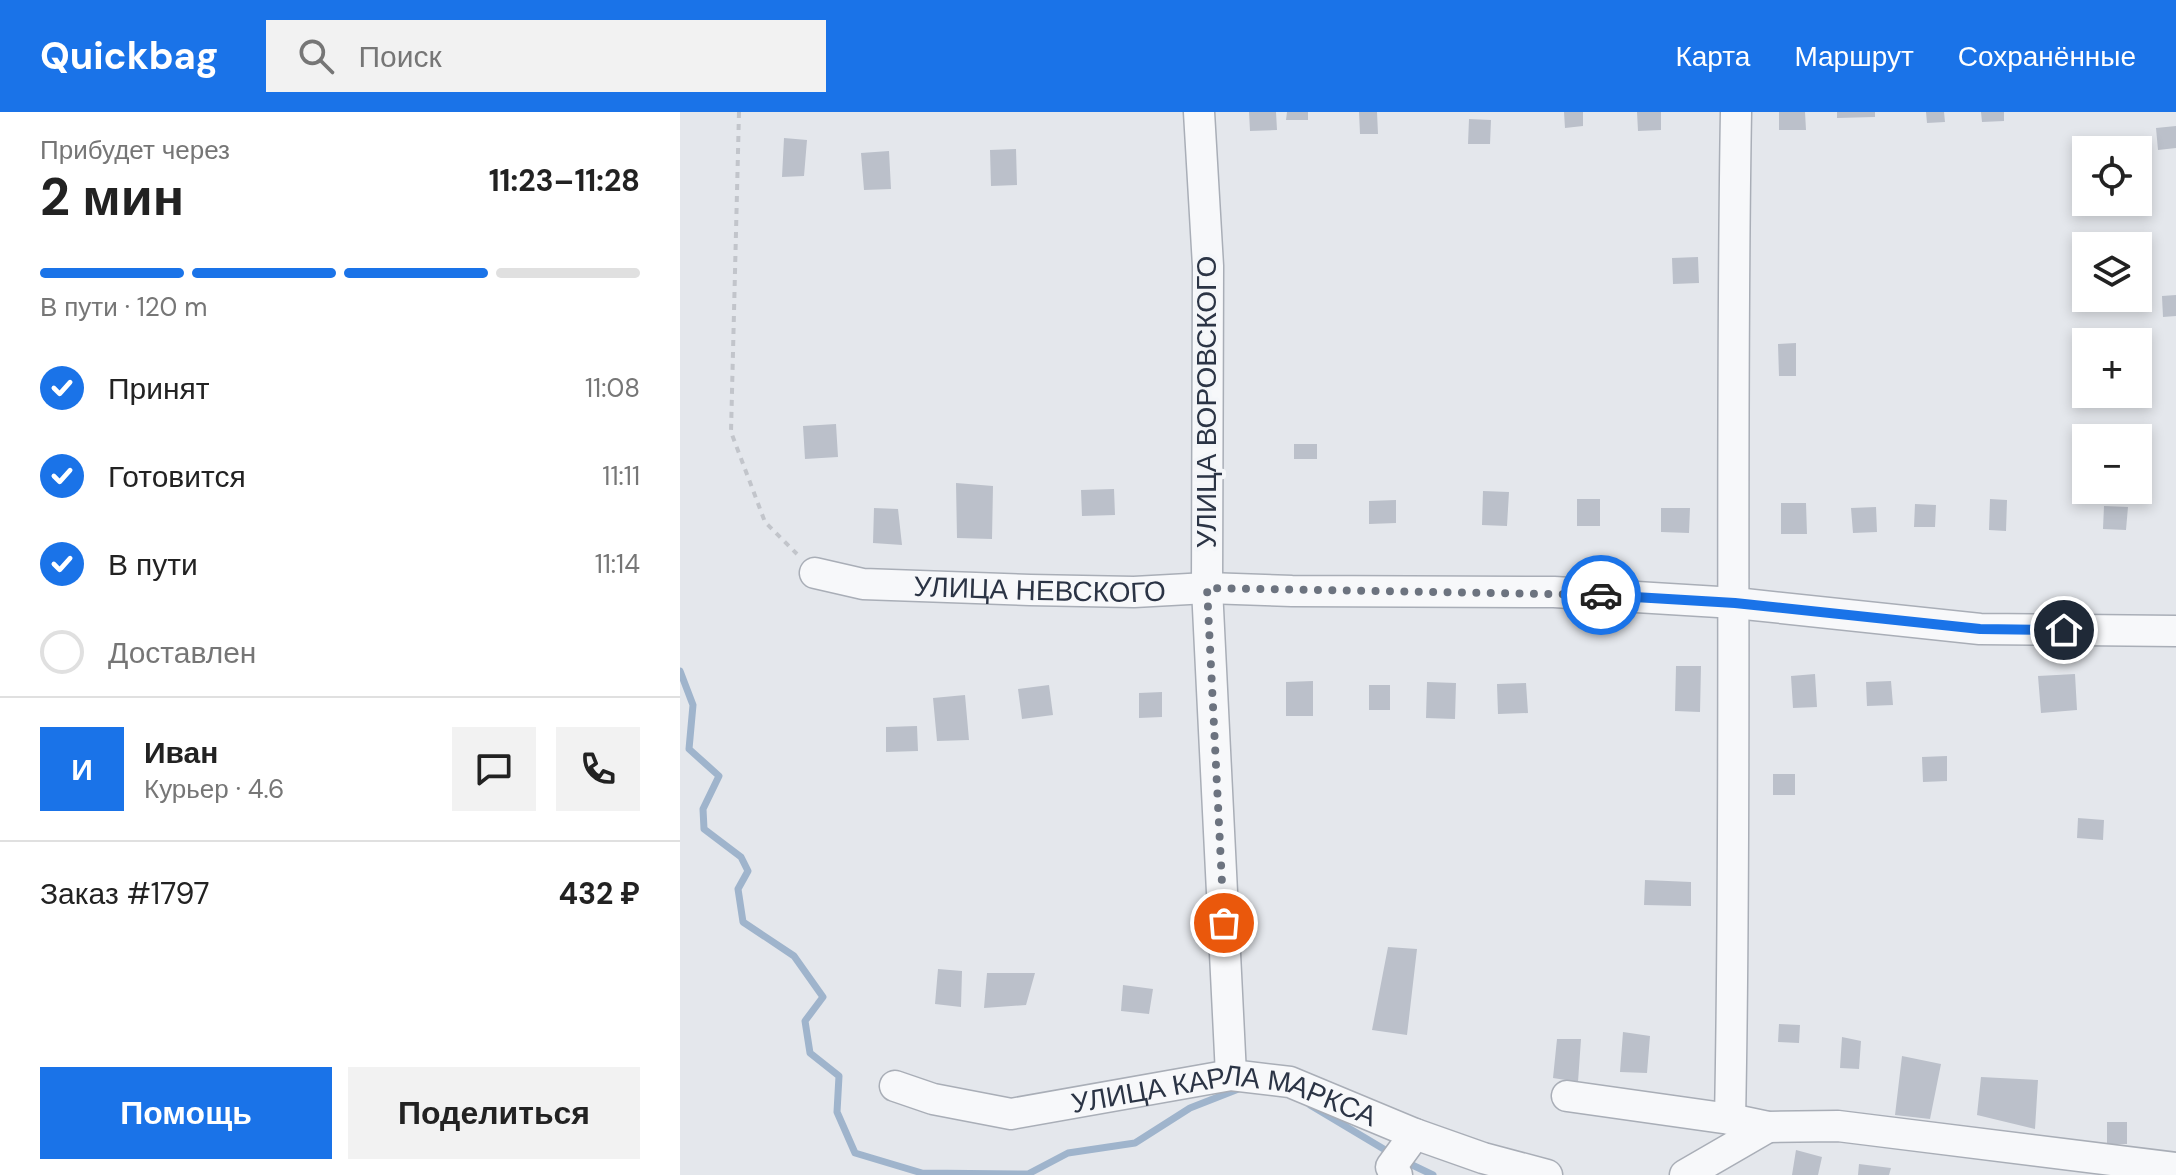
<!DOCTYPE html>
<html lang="ru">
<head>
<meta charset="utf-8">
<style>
	:root { --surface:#fff; --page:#f2f2f2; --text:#222; --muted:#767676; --line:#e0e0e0; --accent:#1a73e8 }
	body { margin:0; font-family:"DM Sans",sans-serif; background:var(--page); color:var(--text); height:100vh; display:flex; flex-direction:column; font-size:30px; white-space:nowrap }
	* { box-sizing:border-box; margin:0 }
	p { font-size:26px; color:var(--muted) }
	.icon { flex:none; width:44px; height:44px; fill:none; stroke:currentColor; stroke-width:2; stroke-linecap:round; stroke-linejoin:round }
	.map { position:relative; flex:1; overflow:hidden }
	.sheet { display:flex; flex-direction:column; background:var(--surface); width:680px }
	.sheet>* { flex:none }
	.fabs { position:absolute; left:1392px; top:24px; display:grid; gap:16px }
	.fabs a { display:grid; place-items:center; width:80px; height:80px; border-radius:0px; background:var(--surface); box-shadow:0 4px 12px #0003; font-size:40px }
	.pin { position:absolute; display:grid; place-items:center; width:68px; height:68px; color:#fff; margin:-34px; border:4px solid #fff; border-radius:50%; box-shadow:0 2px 8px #0007 }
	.courier { position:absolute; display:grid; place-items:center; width:80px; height:80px; margin:-40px; border:6px solid #1a73e8; border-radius:50%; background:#fff; color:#222; box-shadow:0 2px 10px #0007 }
	.overview em { font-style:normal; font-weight:700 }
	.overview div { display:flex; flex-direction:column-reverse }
	.overview { display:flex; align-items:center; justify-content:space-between; height:136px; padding:0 40px }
	h1 { font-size:52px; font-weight:700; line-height:60px }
	.bar { display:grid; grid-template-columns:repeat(4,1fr); gap:12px 8px; align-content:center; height:96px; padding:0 40px }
	.bar i { height:10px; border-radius:6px; background:var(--line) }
	.bar .active { background:var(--accent) }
	.bar p { grid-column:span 4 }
	.line { display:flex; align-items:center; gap:20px; padding:0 40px; border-top:2px solid var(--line) }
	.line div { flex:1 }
	.round { display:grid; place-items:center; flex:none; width:84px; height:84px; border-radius:0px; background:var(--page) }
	ol { padding:0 40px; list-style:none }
	li { display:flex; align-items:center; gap:24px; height:88px }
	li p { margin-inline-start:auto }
	li .icon { padding:8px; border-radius:50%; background:var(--accent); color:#fff; stroke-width:4 }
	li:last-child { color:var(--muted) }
	li i { width:44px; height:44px; border:4px solid var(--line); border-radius:50% }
	.primary-button { display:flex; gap:16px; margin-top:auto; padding:16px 40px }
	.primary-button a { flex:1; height:92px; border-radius:0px; background:var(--accent); color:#fff; font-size:32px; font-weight:700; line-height:92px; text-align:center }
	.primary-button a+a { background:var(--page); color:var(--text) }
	header { display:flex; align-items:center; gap:48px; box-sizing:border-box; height:112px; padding:0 40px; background:var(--accent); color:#fff }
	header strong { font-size:38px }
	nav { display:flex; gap:44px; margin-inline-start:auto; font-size:28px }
	.search { width:560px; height:72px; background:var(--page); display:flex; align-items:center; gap:20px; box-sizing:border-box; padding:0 28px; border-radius:0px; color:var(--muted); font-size:30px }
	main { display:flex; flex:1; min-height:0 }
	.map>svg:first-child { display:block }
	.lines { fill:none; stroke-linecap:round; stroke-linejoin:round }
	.stream { stroke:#9fb4cc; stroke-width:7 }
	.building { fill:#bbc0ca }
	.minor-casing { stroke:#a9aeb7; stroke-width:33 }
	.path { stroke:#c2c5cb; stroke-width:4; stroke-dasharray:6 6; stroke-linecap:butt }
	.minor { stroke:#f7f8fa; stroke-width:30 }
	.done { stroke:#6c737f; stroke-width:8; stroke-dasharray:0 14.4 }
	.route { stroke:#1a73e8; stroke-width:10 }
	.labels { text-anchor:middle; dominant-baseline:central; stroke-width:8; stroke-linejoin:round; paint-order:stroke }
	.street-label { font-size:28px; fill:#2b3445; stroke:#f4f6f9 }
</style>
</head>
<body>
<header>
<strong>Quickbag</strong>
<div class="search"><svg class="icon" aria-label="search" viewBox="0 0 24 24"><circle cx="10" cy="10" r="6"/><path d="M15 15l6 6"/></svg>Поиск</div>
<nav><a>Карта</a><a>Маршрут</a><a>Сохранённые</a></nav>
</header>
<main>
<section class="sheet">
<div class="overview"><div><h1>2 мин</h1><p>Прибудет через</p></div><em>11:23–11:28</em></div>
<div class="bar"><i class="active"></i><i class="active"></i><i class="active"></i><i></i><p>В пути · 120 m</p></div>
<ol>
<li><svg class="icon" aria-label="check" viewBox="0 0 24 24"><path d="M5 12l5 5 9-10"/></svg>Принят<p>11:08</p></li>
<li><svg class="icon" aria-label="check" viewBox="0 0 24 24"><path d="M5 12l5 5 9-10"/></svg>Готовится<p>11:11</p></li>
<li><svg class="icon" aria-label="check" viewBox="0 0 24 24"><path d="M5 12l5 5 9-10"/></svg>В пути<p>11:14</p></li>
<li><i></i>Доставлен</li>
</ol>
<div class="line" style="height:144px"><b class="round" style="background:var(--accent);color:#fff">И</b><div><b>Иван</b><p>Курьер · 4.6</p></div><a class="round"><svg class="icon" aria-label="chat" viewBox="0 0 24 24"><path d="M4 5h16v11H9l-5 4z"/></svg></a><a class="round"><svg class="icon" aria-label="phone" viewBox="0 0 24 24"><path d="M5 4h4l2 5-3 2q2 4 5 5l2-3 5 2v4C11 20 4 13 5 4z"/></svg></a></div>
<div class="line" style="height:104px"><div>Заказ #1797</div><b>432 ₽</b></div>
<div class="primary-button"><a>Помощь</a><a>Поделиться</a></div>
</section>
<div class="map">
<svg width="1496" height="1063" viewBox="0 0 1496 1063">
	<rect width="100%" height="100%" fill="#e4e7ec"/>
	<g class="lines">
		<path class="stream" d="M0,559L13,593L9,637L39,664L23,697L24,717L61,745L68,759L58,777L63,810L114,844L143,885L125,909L130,941L159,964L157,1000L175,1041L242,1061L348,1062L388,1041L455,1031L510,996L561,976
			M630,993L712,1042
			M726,1050L753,1063"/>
	</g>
	<path class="building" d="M569,0H596L597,18L570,19Z
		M607,0H628V8H606Z
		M679,0H697L698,22H680Z
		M884,0H903V14L885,16Z
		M957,0H981V18L958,19Z
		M1099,0H1125L1126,18H1099Z
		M1157,0H1195V5L1157,6Z
		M1246,0H1264L1265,10L1247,11Z
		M1301,0H1324V9L1302,10Z
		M789,7L811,8L810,32H788Z
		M1496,14V36L1478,38L1476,16Z
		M104,26L127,28L124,64L102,65Z
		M336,37L337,73L311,74L310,38Z
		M209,39L211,77L184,78L181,41Z
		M1018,145L1019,171L993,172L992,146Z
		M1496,183V204L1483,205L1482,184Z
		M1116,231V264H1099L1098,232Z
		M156,312L158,345L125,347L123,314Z
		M614,332H637V347H614Z
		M276,371L313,374L312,427L277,426Z
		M434,377L435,403L402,404L401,378Z
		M803,379L829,380L827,414L802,413Z
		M897,387H920V414H897Z
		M1310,387L1327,388L1326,419L1309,418Z
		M716,388V411L689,412V389Z
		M1101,391H1126L1127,422H1101Z
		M1235,392L1256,393L1255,415H1234Z
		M1424,394L1448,395L1446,418L1423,417Z
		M1196,395L1197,420L1173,421L1171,396Z
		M194,396L218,397L222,433L193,431Z
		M981,396H1010L1009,421L981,420Z
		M996,554H1021L1020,600L995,599Z
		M1135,562L1137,595L1113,596L1111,564Z
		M1395,562L1397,598L1361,601L1358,564Z
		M633,569V604H606V570Z
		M1211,569L1213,593L1187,594L1186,570Z
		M747,570L776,571L775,607L746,606Z
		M846,571L848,601L818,602L817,572Z
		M369,573L373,603L342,607L338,577Z
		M689,573H710V598H689Z
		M482,580V605L459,606V581Z
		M285,583L289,628L257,629L253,586Z
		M237,614L238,639L206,640V615Z
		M1267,644V669L1243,670L1242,645Z
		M1093,662H1115V683H1093Z
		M1398,706L1424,708L1423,728L1397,726Z
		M965,768L1011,770V794L964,793Z
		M708,835L737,837L727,923L692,918Z
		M258,857L282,859L281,895L255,892Z
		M307,861H355L346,893L304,896Z
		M443,873L473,877L469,902L441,899Z
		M1099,912L1120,913L1119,931L1098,930Z
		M943,920L970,924L967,961L940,960Z
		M1162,925L1181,929L1179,957L1160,956Z
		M877,927H901L898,970L873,966Z
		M1222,944L1261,952L1250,1007L1215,1003Z
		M1301,965L1358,968L1355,1017L1297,1003Z
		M1427,1010H1447V1032H1427Z
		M1116,1038L1142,1045L1138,1063H1112Z
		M1179,1052L1211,1056L1209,1063H1178Z"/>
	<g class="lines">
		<defs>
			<g id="minor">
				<path d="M519,0L528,154L527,476L551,963"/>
				<path id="s1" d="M135,461L183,472L350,478L454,480L527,476L612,479L874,480L1055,491L1300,517L1496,519"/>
				<path id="s2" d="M215,974L253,987L331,1002L551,963L610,970L735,1022L803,1046L867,1063"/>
				<path d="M887,984L1050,1007L1088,1015L1158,1014L1496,1056"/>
				<path d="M1050,1007C1057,671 1050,336 1056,0"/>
				<path d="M717,1063L711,1055L735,1022"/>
				<path d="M1005,1063L1088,1015"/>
			</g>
		</defs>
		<use href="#minor" class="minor-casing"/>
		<path class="path" d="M59,0L51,320L85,410L117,442"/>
		<use href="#minor" class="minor"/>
	</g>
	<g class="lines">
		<path class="done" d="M544,811L527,476L921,483"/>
		<path class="route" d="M921,483L1055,491L1300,517L1384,518"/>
	</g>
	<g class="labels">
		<g class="street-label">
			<text transform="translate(526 290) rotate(-90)">УЛИЦА ВОРОВСКОГО</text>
			<text stroke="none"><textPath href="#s1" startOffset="226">УЛИЦА НЕВСКОГО</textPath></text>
			<text stroke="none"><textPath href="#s2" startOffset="338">УЛИЦА КАРЛА МАРКСА</textPath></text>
		</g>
	</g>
</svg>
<div class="fabs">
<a><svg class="icon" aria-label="locate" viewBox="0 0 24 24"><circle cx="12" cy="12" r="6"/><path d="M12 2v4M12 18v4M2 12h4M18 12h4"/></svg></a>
<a><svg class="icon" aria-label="layers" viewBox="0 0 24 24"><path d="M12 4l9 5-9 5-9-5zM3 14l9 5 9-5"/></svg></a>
<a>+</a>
<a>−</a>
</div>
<div class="pin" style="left:544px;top:811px;background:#ea580c"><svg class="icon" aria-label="bag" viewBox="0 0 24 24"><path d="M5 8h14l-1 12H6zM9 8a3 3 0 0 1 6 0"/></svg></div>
<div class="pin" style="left:1384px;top:518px;background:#1f2937"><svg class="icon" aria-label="home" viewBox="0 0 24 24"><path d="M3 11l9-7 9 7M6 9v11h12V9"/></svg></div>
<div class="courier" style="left:921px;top:483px"><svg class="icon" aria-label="car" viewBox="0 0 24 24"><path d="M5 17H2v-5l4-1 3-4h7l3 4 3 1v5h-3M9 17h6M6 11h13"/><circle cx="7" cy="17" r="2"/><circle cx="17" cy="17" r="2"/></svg></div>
</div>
</main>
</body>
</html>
